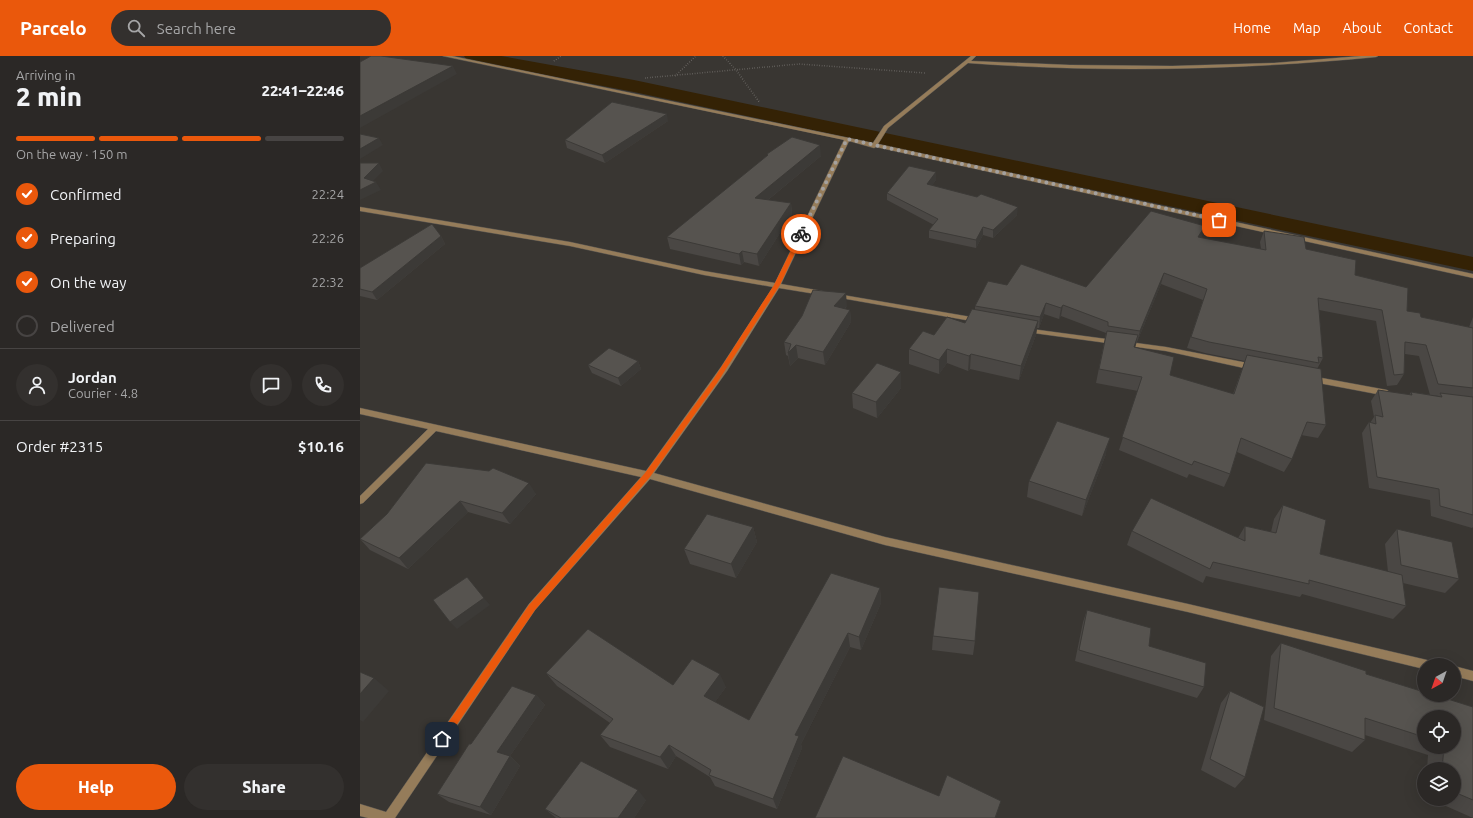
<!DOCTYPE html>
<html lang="en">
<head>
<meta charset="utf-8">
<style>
	:root { --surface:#2b2826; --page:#33302e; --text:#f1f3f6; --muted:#a6a6a7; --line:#474443; --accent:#ea580c }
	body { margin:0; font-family:Ubuntu,sans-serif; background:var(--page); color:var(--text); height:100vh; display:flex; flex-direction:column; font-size:15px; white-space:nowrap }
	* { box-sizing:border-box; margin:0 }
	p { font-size:13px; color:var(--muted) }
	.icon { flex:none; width:22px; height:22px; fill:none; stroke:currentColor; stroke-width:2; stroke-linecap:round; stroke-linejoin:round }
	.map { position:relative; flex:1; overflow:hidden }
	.side { display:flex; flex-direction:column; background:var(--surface); width:360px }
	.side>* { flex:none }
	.needle { width:26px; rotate:220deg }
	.tools { position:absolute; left:1057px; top:602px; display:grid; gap:8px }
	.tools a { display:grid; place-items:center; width:44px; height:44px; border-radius:50%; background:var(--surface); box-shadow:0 4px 16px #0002,0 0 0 1px var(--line); font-size:20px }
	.pin { position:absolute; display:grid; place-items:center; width:34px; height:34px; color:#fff; margin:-17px; border-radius:8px; box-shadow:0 2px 6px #0006 }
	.courier { position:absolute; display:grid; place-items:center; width:40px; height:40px; margin:-20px; border:3px solid #ea580c; border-radius:50%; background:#fff; color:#222; box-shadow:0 1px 5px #0007 }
	.summary em { font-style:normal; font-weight:800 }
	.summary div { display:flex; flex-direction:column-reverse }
	.summary { display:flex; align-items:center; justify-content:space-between; height:68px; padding:0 16px }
	h1 { font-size:26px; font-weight:800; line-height:30px }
	.bar { display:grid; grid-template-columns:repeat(4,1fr); gap:6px 4px; align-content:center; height:48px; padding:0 16px }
	.bar i { height:5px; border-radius:3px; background:var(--line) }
	.bar .selected { background:var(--accent) }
	.bar p { grid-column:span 4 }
	.line { display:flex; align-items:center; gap:10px; padding:0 16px; border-top:1px solid var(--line) }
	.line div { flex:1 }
	.round { display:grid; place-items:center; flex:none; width:42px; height:42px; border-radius:21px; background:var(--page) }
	ol { padding:0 16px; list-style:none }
	li { display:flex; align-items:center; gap:12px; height:44px }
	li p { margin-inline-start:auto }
	li .icon { padding:4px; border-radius:50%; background:var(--accent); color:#fff; stroke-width:4 }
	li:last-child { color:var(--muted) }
	li i { width:22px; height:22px; border:2px solid var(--line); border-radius:50% }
	.action { display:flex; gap:8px; margin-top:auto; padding:8px 16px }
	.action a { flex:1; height:46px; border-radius:24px; background:var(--accent); color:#fff; font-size:16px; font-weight:800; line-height:46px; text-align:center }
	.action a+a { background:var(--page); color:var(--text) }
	header { display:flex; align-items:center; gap:24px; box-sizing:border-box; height:56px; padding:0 20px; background:var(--accent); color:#fff }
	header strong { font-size:19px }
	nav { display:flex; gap:22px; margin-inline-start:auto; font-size:14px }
	.search { width:280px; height:36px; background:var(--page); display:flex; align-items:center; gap:10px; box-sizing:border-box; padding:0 14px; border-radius:22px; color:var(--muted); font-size:15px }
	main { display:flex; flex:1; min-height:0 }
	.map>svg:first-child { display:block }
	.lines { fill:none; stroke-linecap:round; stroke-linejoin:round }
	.canal { fill:#342205; fill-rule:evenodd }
	.minor-casing { stroke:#575450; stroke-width:1 }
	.path { stroke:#817e7b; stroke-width:1.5; stroke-dasharray:0.5 2; stroke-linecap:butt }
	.minor { fill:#957c5a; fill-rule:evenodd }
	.wall { fill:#4a4744; fill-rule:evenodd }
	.shaded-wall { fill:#3c3a37 }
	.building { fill:#56534f; stroke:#3c3a37 }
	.route { fill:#ea580c }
	.done { stroke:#a4a19f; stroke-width:4; stroke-dasharray:0 7.2 }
</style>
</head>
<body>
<header>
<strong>Parcelo</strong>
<div class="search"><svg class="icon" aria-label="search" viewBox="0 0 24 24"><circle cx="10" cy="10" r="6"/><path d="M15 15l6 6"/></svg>Search here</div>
<nav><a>Home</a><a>Map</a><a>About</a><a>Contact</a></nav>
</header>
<main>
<section class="side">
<div class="summary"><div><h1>2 min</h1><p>Arriving in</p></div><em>22:41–22:46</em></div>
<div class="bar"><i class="selected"></i><i class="selected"></i><i class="selected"></i><i></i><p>On the way · 150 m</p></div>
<ol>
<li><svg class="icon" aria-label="check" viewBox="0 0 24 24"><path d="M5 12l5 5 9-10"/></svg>Confirmed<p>22:24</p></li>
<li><svg class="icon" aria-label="check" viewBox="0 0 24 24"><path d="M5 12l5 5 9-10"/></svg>Preparing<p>22:26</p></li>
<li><svg class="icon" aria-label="check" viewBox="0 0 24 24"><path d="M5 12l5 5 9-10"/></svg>On the way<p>22:32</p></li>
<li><i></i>Delivered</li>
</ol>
<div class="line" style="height:72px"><a class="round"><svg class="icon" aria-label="person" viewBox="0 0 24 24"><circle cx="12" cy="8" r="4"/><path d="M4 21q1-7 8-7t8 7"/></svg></a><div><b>Jordan</b><p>Courier · 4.8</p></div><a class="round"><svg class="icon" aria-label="chat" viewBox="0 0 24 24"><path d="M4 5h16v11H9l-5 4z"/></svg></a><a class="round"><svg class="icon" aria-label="phone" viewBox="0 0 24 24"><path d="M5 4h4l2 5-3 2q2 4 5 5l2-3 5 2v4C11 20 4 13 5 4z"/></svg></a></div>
<div class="line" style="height:52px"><div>Order #2315</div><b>$10.16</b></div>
<div class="action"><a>Help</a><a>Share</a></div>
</section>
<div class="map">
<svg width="1113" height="762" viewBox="0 0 1113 762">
	<rect width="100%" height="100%" fill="#393632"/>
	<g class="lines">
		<path class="canal" d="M104,0H141L274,24L1113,201V215L274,36L113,5L107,4Z"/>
		<defs>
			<path id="minor" d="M83,0H92L513,87L524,70L611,0H616L611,5L710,9L812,10L914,7L1001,0H1018L1016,1C880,14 744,17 608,7L528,72L518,88L1113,218V222L516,91L514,92L489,85L421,228L462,235L465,237L462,239L419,232L367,315L294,417L525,481L828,548L1067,604L1071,606L1072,609H1064V613L828,556L525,489L290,423L175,554L35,762H8L0,760V748L26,756L169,548L281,421L76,375L3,447L0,448V440L68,373L0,358V352L286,415L361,311L413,231L344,219L210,190L0,155V151L210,186L344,215L415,227L484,84Z
				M477,238L617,262L620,264L617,266L475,241L474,240Z
				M664,272L806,291L893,308L897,311L893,314L806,295L666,276H664L662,274Z
				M951,320L1027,334L1031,337L1027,340L948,325L947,323L948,321Z
				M1094,610L1113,615V625L1094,620Z"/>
		</defs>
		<use href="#minor" class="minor-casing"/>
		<path class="path" d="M363,0L376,14L400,47
			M194,5L201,0
			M315,20L336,0
			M285,22L439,8L565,17"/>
		<use href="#minor" class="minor"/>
	</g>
	<path class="wall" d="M308,65L245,107L207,92L205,84Z
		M407,98L461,100L408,144L431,147L432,158L399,210L384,206L381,209L310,193L307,181L408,100Z
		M576,124L572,129L657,159L633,182L623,179L616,192L569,182V174L574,169L527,144V137Z
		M904,175L946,193L995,219L1047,255L1061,261L1109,271L1113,261V471L1112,472L1071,460L1070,444L1009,432L1002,377L1009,366L1010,367L1014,361L1011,345L1018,334L1049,339L1051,336L1078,340L1070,339L1059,300L1045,298L1044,318L1037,329L1027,330L1016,265L959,254L963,302L957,313L966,369L958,382L941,379L932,403L924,416L877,396L870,418L864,431L829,418L827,422L759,394L778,335L736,327L746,277L701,260L699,263L684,258L679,272H677L676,279L659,324L610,313L608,315L587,307L579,318L549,308V293L574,279L605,267L615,253V250L647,229L726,231L841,182L901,193L900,186ZM801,228L843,244L827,292L845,297L885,305L873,338L810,319L775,291L777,286Z
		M81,180L85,188L17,244L0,240V212Z
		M487,250L485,253L490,254L491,266L465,309L438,302L430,310L428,300L426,299L424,286Z
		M278,305L281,313L261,330L232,317L228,309Z
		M541,332L517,362L493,352L492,337Z
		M746,398L722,460L667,441L669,425Z
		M129,415L176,438L150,468L108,456L48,513L10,494L0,483Z
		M923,449L960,498L1028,516L1025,488L1037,473L1099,523L1085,537L1043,527L1046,550L1033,563L942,538L940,541L846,520L843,527L767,489L772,475L878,482L885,470L911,476L914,463Z
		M393,471L397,486L376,522L330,508L324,493Z
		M520,532L521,547L501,594L490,591L441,688L442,692L417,753L355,730L350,721L316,700L308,713L250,691L240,679L250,667L197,630L186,617L313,629L366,631L355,646L389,664Z
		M727,554L844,631L837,642L715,605L723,566Z
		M573,580L615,585L613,599L572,594Z
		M921,587L1006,618L1113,651V762L1070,743H1094V713H1067L1068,699L1005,679V684L992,696L904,664L911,600ZM1064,661L1094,691H1064Z
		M870,635L885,721L875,732L841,714L861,647Z
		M176,639L185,649L150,700L160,710L131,759L89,746L77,738L111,688Z
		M286,744L274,762H196L185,753Z"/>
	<path class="shaded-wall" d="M93,10L97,18L0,72V60Z
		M307,58L308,65L245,107L242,99Z
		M19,82L23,89L0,103V93Z
		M460,89L461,100L397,153L395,142Z
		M19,107L23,115L8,130L4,122Z
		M576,116V124L567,135V128Z
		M16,126L21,134L0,144V134Z
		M431,147L432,158L399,210L397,198Z
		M658,151L657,159L633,182V174Z
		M845,170L842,181L834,192L838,181Z
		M623,171V179L616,192V184Z
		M81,180L85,188L17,244L12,236Z
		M382,195L384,206L381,209L379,198Z
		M804,217L801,228L777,286L780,275Z
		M486,237L487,250L475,263L474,250Z
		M686,247L684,258L679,272L680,261Z
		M703,249L701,260L699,263L701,252Z
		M490,254L491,266L465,309L463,296Z
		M678,265L676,279L659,324L661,310Z
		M778,279L775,292L774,291Z
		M436,289L438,302L430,310L428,297Z
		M587,293V307L579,318V304Z
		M611,298L610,313L608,315L609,300Z
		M278,305L281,313L261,330L258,322Z
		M541,316V332L517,362L516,346Z
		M750,382L746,398L722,460L726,444Z
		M169,427L176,438L150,468L142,457Z
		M100,445L108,456L48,513L39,502Z
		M393,471L397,486L376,522L371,508Z
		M520,532L521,547L501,594L499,581Z
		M124,542L130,549L97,573L90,566Z
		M488,577L490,591L441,688L442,692L417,753L413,743L435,679Z
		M360,618L366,631L350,653L344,640Z
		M14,622L29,635L3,666L0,664V638Z
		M176,639L185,649L150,700L160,710L131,759L120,751L137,696Z
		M309,689L316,700L308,713L300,701Z
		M278,734L286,744L274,762H258Z
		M641,745L636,762H635Z"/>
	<path class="building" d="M11,0H21L93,10L0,60V6Z
		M252,46L307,58L242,99L205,84Z
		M0,78L19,82L0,93Z
		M432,81L460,89L395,142L431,147L397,198L382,195L379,198L307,181L408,99L407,98Z
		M0,107H19L4,122L16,126L0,134Z
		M549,110L576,116L567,128L617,141L621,138L658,151L633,174L623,171L616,184L569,174L578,163L527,137Z
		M791,155L845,170L838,181L906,194L904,175L944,181L946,193L996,204L995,219L1048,232L1047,255L1060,257L1061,261L1113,272V332L1078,328L1066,289L1045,286L1044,318L1034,319L1022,254L958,242L963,302L958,301L959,307L849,286L831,281L847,233L804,217L780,275L748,270V266L703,249L701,252L686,247L680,261L615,250L628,225L647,229L661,208L726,231Z
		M72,168L81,180L12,236L0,233V212Z
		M453,234L486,237L474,250L490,254L463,296L436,289L428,297L431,288L424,286L442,260Z
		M612,253L678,265L661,310L611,298L609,300L587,293L579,304L549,293L563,275L574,279L587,261L605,267Z
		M747,275L778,279L774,291L814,301L810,319L874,338L887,299L961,313L966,369L947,366L932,403L881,382L870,418L834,405L832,409L762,381L782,321L739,313Z
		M249,292L278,305L258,322L228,309Z
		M517,307L541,316L516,346L492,337Z
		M1018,334L1052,339L1051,336L1082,341L1080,337L1113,341V459L1080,450L1079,433L1017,421L1009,366L1016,368L1015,359L1023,361Z
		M697,365L750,382L726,444L669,425Z
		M66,407L129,415L133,412L169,427L142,457L100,445L39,502L0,483L27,458Z
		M791,442L885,485V470L916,477L923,449L966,464L960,498L1042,519L1046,550L949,524V528L853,506L850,513L772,475Z
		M347,458L393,471L371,508L324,493Z
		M1037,473L1092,486L1099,523L1041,509Z
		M471,517L520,532L499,581L488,577L435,679L439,680L413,743L349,719L351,714L309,689L300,701L240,679L253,663L186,617L228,573L313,629L332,603L360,618L344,640L389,664Z
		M107,521L124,542L90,566L73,544Z
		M579,531L619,536L615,585L573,580Z
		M727,554L791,572L789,590L846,607L844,631L719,594Z
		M921,587L1006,615V618L1064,636V639H1075L1113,651V744L1094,736V713H1082L1084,691H1094V661H1064V681L1005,662V684L914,652Z
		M0,616L14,622L0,638Z
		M152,630L176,639L137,696L150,700L120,751L77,738L109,688H111Z
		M870,635L904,651L885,721L850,703Z
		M483,700L579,740L587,719L641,745L635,762H455Z
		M221,705L278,734L258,762H201L185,753Z"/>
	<path class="route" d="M441,177L444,178L420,229L357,327L290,421L175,554L85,686L82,687L79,686L78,683L79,680L169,549L285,417L353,324L414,229L439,178Z"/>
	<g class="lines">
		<path class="done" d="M441,178L487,83L859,164"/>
	</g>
</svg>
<div class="tools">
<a><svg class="needle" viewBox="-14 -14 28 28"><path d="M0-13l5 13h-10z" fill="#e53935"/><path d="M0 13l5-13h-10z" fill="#a6a6a7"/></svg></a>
<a><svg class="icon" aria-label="locate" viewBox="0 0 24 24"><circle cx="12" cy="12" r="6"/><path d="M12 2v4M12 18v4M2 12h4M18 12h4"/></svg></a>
<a><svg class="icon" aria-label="layers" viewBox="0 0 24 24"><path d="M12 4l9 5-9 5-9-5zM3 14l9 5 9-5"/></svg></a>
</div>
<div class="pin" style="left:859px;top:164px;background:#ea580c"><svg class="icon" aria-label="bag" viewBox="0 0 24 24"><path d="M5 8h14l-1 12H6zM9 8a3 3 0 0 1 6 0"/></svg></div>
<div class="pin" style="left:82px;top:683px;background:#1f2937"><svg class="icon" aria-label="home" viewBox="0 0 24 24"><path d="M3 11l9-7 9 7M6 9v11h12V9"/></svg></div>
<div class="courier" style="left:441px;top:178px"><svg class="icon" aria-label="bike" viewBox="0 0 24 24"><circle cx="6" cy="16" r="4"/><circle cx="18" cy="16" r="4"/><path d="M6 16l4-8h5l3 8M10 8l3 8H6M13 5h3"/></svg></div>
</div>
</main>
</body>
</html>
